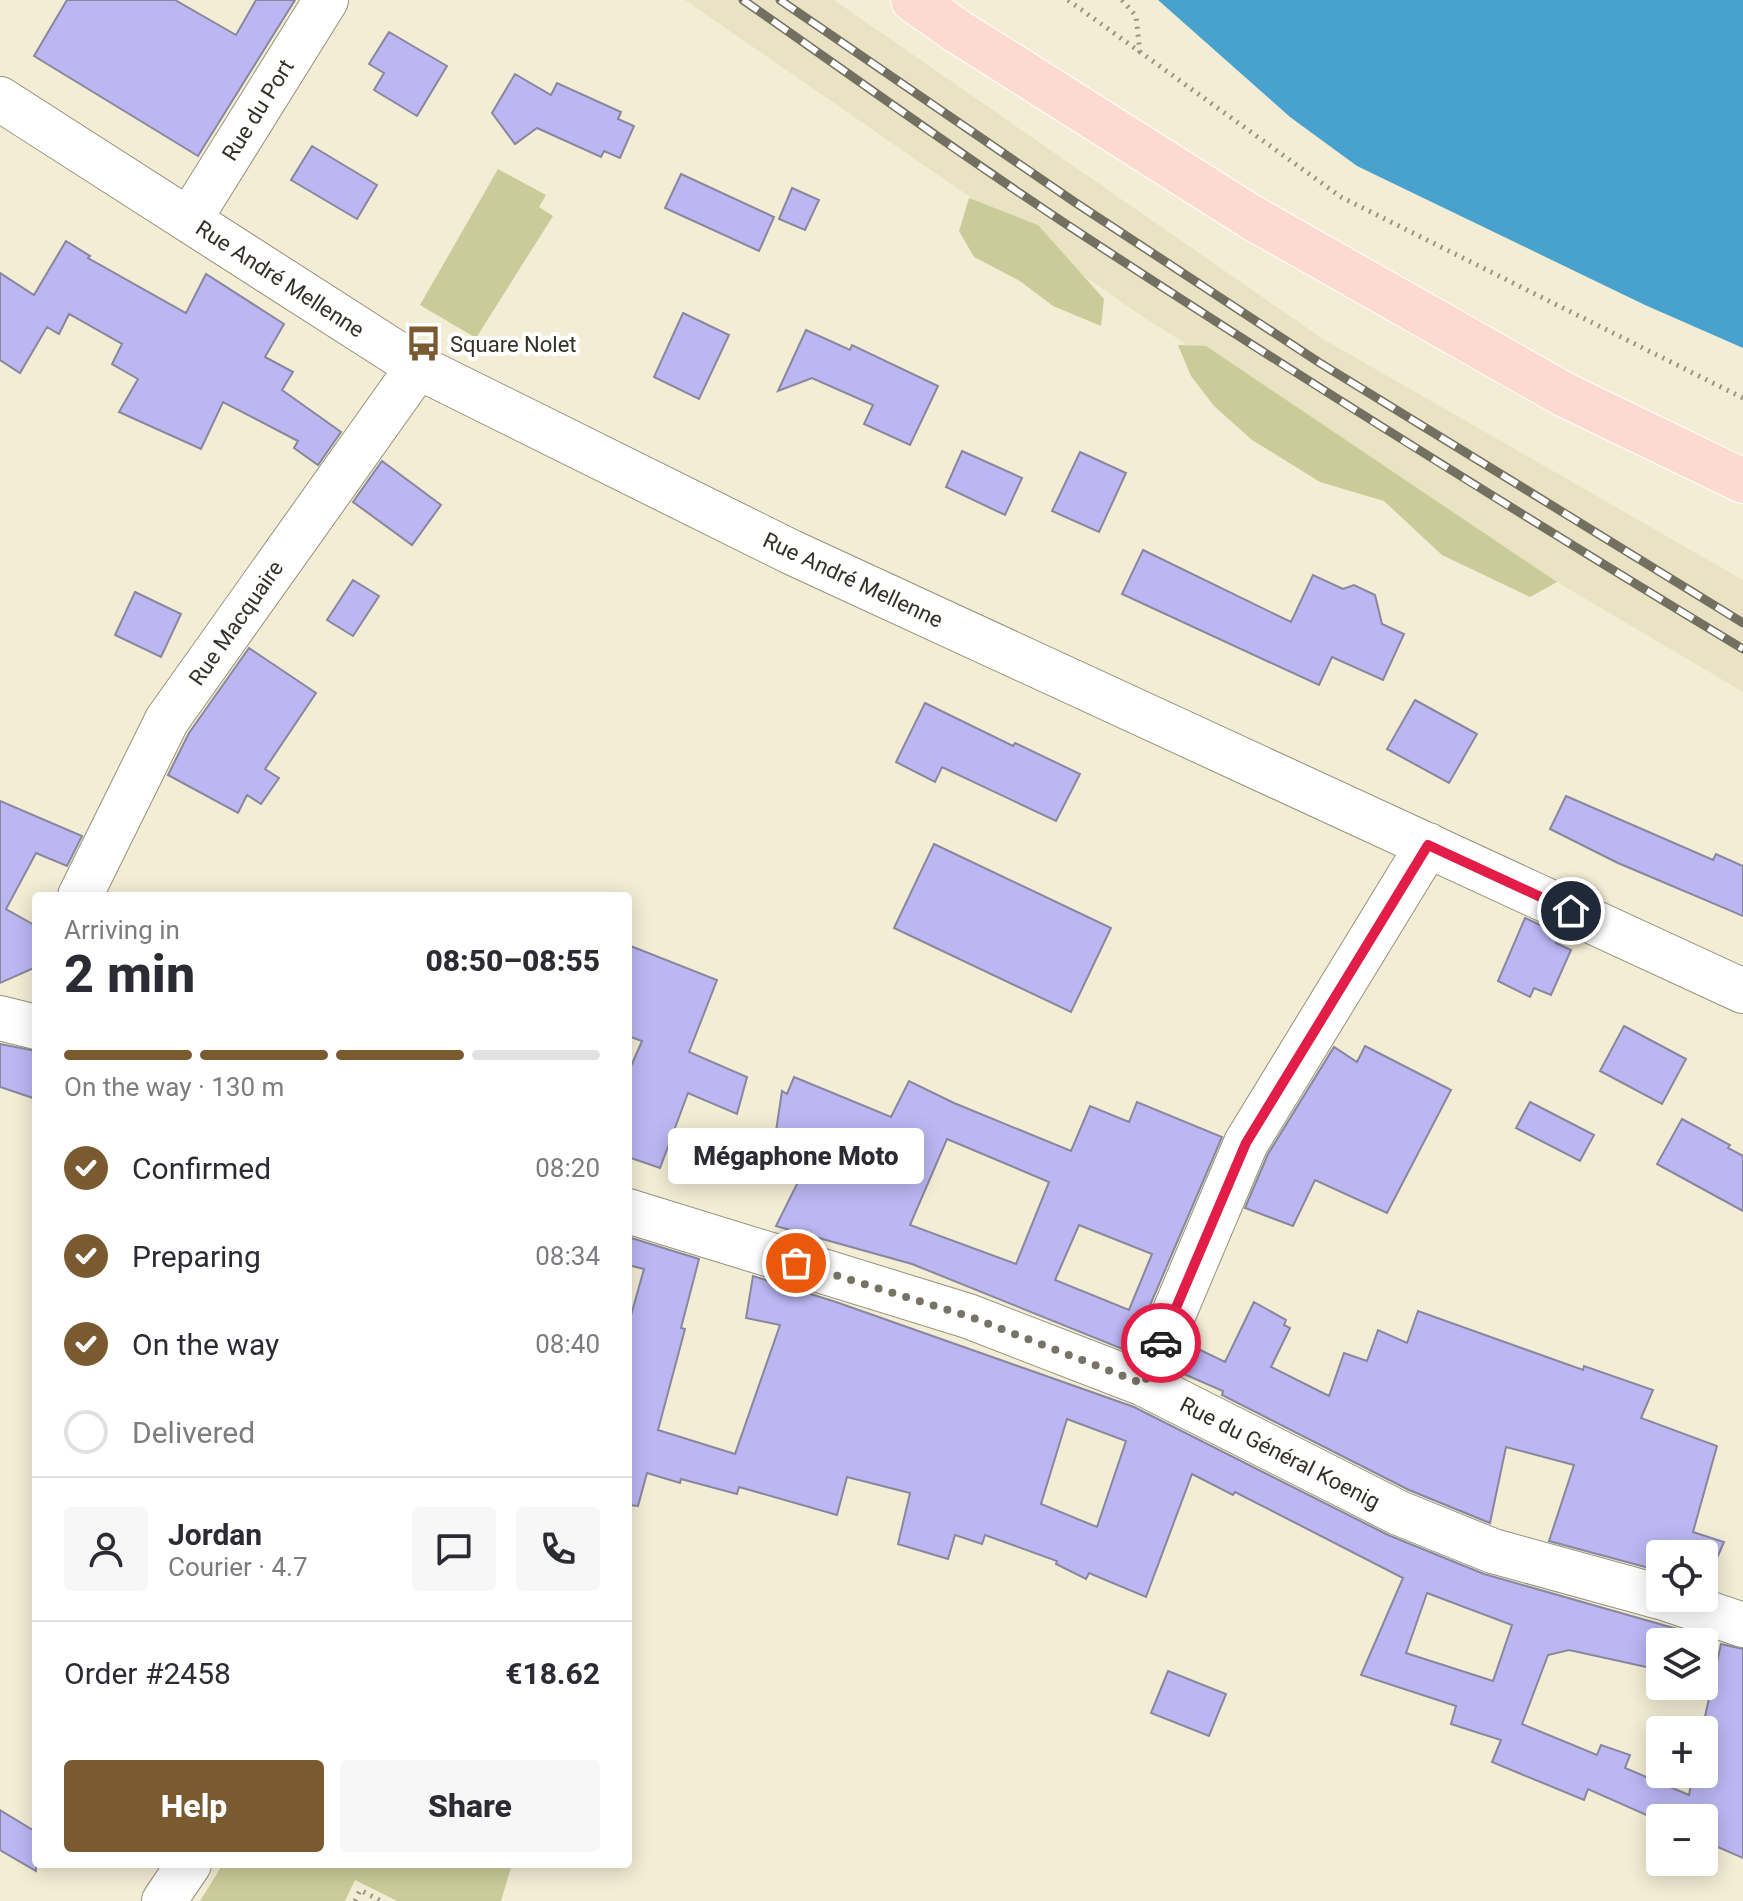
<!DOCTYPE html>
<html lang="en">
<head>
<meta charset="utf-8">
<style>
	:root { --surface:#fff; --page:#f7f7f7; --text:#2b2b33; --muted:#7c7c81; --line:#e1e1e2; --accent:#7a5a30 }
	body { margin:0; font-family:Roboto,sans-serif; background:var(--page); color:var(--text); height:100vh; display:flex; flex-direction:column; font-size:30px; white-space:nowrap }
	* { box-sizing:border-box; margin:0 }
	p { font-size:26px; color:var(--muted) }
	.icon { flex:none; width:44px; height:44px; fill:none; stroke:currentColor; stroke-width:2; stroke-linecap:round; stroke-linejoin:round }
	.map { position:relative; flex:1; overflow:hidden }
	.sheet { position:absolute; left:32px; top:892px; width:600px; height:976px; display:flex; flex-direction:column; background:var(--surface); border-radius:8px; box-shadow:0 4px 20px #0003 }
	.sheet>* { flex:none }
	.tools { position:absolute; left:1646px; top:1540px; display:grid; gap:16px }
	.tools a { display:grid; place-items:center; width:72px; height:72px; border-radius:8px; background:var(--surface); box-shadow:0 4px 20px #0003; font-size:40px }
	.pin { position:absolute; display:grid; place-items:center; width:68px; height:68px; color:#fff; margin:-34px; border:4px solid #fff; border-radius:50%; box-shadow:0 2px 8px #0007 }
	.courier { position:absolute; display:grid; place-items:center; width:80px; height:80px; margin:-40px; border:6px solid #e11d48; border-radius:50%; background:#fff; color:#222; box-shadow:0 2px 10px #0007 }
	.bubble { position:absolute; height:56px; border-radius:8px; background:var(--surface); box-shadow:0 4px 20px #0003; font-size:26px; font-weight:800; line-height:56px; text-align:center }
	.overview em { font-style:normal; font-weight:800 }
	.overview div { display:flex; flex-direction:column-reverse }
	.overview { display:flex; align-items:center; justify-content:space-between; height:136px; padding:0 32px }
	h1 { font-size:52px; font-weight:800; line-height:60px }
	.bar { display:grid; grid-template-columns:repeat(4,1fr); gap:12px 8px; align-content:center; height:96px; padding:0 32px }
	.bar i { height:10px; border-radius:6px; background:var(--line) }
	.bar .current { background:var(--accent) }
	.bar p { grid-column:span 4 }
	.line { display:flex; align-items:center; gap:20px; padding:0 32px; border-top:2px solid var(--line) }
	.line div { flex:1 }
	.round { display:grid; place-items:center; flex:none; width:84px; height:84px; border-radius:8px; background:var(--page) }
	ol { padding:0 32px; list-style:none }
	li { display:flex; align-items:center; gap:24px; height:88px }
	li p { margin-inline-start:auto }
	li .icon { padding:8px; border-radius:50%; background:var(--accent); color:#fff; stroke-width:4 }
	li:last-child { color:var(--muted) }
	li i { width:44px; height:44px; border:4px solid var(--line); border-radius:50% }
	.cta { display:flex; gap:16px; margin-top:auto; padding:16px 32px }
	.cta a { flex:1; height:92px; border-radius:8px; background:var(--accent); color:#fff; font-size:32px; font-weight:800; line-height:92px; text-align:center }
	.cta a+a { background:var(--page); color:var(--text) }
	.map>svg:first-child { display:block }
	.built { fill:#eae3c3 }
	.green { fill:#c9cc98 }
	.water { fill:#49a2ce }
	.building { fill:#bcb6f3; stroke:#88879d; stroke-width:2; fill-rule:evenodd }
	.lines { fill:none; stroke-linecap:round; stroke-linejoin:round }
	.minor-casing { stroke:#97917b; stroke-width:46 }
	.major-casing { stroke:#fff; stroke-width:46 }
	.path { stroke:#999584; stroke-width:5; stroke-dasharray:2 6; stroke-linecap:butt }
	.minor { stroke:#fff; stroke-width:44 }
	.major { stroke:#fcd9d1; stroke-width:44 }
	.rail-casing { stroke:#736f61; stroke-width:9 }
	.rail { stroke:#fff; stroke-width:6; stroke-dasharray:18; stroke-linecap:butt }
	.done { stroke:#777365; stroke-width:8; stroke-dasharray:0 14.4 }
	.route { stroke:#e11d48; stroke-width:10 }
	.labels { text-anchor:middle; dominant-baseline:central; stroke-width:8; stroke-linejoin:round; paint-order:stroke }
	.street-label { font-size:22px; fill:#343128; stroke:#fff }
	.poi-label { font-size:22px; fill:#343128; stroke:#fff; text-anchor:start }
</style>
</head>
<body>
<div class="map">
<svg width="1743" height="1901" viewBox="0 0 1743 1901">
	<rect width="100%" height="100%" fill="#f3edd5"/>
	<path class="built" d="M685,0H834L1323,339L1743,580V692L1557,582L1142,316Z"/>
	<path class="green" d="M498,169L546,195L539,207L553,216L476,338L420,305Z
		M969,198L1038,225L1104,299L1101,326L1053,306L1020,281L974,257L959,231Z
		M1178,345L1206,346L1557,582L1530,597L1442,555L1384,501L1320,482L1252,440L1214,406L1191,376Z
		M223,1864H512L501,1901H397L355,1880L345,1901H200Z"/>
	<path class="water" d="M1158,0H1743V348L1645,305L1357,166L1290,117Z"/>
	<path class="building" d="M67,0H175L236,35L256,0H295L198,156L34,56Z
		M389,32L447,66L417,116L374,90L384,73L369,64Z
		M515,74L551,95L557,83L621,112L618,119L634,126L620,158L604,151L601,157L537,128L515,144L492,113Z
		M312,146L377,185L357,219L291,180Z
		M681,174L774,217L759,251L665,208Z
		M792,188L819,200L805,230L779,219Z
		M66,241L90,256L88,258L186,313L206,274L284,324L265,357L293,372L282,390L341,432L318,465L294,448L298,441L223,402L201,449L119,412L138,379L112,364L122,344L69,314L59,334L47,327L20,373L0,360V273L34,295Z
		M683,313L729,335L699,399L654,377Z
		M806,330L850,350L852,345L938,386L910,445L864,424L873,405L812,378L778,391Z
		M962,451L1022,478L1005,515L946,487Z
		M1080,452L1126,473L1099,532L1052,511Z
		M382,461L441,505L412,545L353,502Z
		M1143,550L1291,622L1313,575L1343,589L1354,585L1375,595L1382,624L1404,634L1383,680L1332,657L1319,685L1122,594Z
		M353,580L379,596L353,636L327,620Z
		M135,592L181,614L161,657L115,635Z
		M249,648L316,693L265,769L279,778L261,804L247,795L238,813L168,775L189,733Z
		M1415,700L1477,734L1449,783L1387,749Z
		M925,703L1013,746L1015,743L1080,774L1056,821L942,767L935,782L896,762Z
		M1566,796L1713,860L1716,854L1743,866V916L1618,863L1550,829Z
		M0,801L82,836L67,866L36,853L6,909L36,926V967L0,983Z
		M934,844L1111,928L1071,1012L894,928Z
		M1525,918L1560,934L1556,943L1571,950L1551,995L1534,988L1530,997L1498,981Z
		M628,945L717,980L689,1052L747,1077L737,1114L688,1093L660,1168L628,1157V1073L642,1041L628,1036Z
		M1624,1026L1686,1059L1662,1104L1600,1071Z
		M0,1044L36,1051V1099L0,1087Z
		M1365,1046L1451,1090L1387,1213L1315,1180L1293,1226L1245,1208L1268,1154L1334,1047L1357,1062Z
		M794,1077L891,1117L909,1081L954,1103L1071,1151L1090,1106L1129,1122L1137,1102L1222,1137L1130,1352L912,1264L776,1226L805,1168L791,1162L800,1142L776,1131L782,1091L787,1094ZM947,1139L1049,1182L1016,1264L910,1225ZM1079,1225L1152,1254L1129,1310L1055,1280Z
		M1530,1102L1594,1135L1580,1161L1516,1128Z
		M1682,1119L1730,1145L1728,1148L1743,1156V1211L1657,1164Z
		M628,1237L699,1259L681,1328L685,1329L658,1430L735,1454L780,1325L746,1318L753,1276L836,1302L1134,1407L1388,1535L1484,1574L1684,1631L1680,1642H1660V1670L1569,1650L1548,1655L1522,1724L1597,1755L1601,1745L1630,1755L1625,1768L1689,1795L1693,1774H1704L1702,1730L1721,1644L1743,1649V1858L1704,1841V1818H1660V1821L1588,1789L1584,1800L1492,1762L1501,1740L1451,1724L1456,1706L1361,1675L1403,1578L1235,1492L1233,1495L1192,1474L1146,1597L1089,1573L1086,1579L1056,1564L1057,1561L985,1535L982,1544L955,1535L948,1559L898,1544L910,1493L847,1477L837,1515L739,1487L737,1494L681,1479L680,1483L647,1473L638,1506L628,1505V1326L644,1269L628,1265ZM1067,1419L1126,1441L1097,1527L1041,1504ZM1427,1593L1512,1625L1493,1681L1406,1653Z
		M1254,1302L1286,1320L1284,1325L1290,1328L1271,1367L1329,1396L1344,1353L1367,1361L1378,1330L1407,1343L1418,1311L1583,1370L1584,1366L1653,1390L1641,1418L1717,1446L1693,1532L1724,1542L1705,1585L1704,1554H1660V1571L1549,1541L1574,1465L1506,1447L1490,1523L1409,1490L1222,1395L1223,1391L1177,1371L1188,1344L1225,1362Z
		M1168,1671L1226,1694L1209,1736L1151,1713Z
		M0,1810L36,1832V1871L0,1850Z"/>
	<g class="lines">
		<defs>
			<path id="minor" d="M0,99L418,367L791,552L1743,991
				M189,220L326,0
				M80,896L167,720L418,367
				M0,1018L36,1027
				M628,1211L968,1316L1144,1384L1399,1513L1493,1551L1660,1597
				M1144,1384L1246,1143L1428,845
				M1664,1598L1743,1625
				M164,1901L189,1864"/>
			<path id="major" d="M913,0L957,31L1251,217L1565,395L1743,481"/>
		</defs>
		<use href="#minor" class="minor-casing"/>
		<use href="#major" class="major-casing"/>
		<path class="path" d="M1068,0L1341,197L1743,398
			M1122,0L1136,16L1140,53
			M355,1901L360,1890L381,1901"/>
		<use href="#minor" class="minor"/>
		<use href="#major" class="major"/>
		<defs>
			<path id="rail" d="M743,0C851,75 957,152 1066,224C1289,371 1515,511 1743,649
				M780,0L1076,203L1320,363L1743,623"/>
		</defs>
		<use href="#rail" class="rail-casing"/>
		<use href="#rail" class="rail"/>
	</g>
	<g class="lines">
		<path class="done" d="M796,1263L968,1316L1144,1384L1161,1343"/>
		<path class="route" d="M1161,1343L1246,1143L1428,845L1571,911"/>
	</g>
	<defs>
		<symbol id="bus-bare" viewBox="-9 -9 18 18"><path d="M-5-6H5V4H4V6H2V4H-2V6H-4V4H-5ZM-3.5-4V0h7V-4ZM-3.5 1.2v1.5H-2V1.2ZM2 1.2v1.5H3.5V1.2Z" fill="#7a5a30" stroke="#fff" stroke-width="2.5" paint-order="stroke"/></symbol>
	</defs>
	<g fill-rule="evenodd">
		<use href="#bus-bare" x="398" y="318" width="51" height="51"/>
	</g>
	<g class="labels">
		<g class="street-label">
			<text transform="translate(258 110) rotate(-58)">Rue du Port</text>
			<text transform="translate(280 279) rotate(33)">Rue André Mellenne</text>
			<text transform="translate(853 580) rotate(25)">Rue André Mellenne</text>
			<text transform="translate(236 623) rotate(-55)">Rue Macquaire</text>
			<text transform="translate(1280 1453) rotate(27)">Rue du Général Koenig</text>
		</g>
		<g class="poi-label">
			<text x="450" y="344">Square Nolet</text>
		</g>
	</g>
</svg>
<div class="tools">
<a><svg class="icon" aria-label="locate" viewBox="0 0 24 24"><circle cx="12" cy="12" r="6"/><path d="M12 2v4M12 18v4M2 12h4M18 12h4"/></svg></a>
<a><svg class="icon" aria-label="layers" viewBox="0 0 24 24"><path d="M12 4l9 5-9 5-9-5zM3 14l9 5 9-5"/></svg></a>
<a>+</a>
<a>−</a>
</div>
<div class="pin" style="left:796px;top:1263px;background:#ea580c"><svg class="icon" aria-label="bag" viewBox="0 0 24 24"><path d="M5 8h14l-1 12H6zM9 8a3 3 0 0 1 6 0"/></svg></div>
<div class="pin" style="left:1571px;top:911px;background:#1f2937"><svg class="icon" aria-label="home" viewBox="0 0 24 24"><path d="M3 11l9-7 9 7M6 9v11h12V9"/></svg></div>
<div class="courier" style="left:1161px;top:1343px"><svg class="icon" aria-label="car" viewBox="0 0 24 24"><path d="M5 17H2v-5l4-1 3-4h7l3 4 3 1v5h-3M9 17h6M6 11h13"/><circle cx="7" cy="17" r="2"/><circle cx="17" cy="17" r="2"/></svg></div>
<div class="bubble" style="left:668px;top:1128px;width:256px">Mégaphone Moto</div>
<section class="sheet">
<div class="overview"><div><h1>2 min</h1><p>Arriving in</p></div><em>08:50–08:55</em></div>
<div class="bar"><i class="current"></i><i class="current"></i><i class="current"></i><i></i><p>On the way · 130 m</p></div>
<ol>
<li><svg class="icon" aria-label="check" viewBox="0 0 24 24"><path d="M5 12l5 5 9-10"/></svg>Confirmed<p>08:20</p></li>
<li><svg class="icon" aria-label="check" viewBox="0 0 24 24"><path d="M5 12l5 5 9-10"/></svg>Preparing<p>08:34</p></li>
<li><svg class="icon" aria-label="check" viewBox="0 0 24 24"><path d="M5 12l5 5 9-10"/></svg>On the way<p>08:40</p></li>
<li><i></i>Delivered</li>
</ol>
<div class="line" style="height:144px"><a class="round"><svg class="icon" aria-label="person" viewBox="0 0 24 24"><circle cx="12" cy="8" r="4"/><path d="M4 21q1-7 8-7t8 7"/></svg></a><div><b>Jordan</b><p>Courier · 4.7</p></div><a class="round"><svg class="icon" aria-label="chat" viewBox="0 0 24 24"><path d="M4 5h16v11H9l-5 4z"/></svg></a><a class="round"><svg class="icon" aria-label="phone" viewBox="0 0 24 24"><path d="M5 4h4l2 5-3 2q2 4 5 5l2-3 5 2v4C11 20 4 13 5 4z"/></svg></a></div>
<div class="line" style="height:104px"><div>Order #2458</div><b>€18.62</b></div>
<div class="cta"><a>Help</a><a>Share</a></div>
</section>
</div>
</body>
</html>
